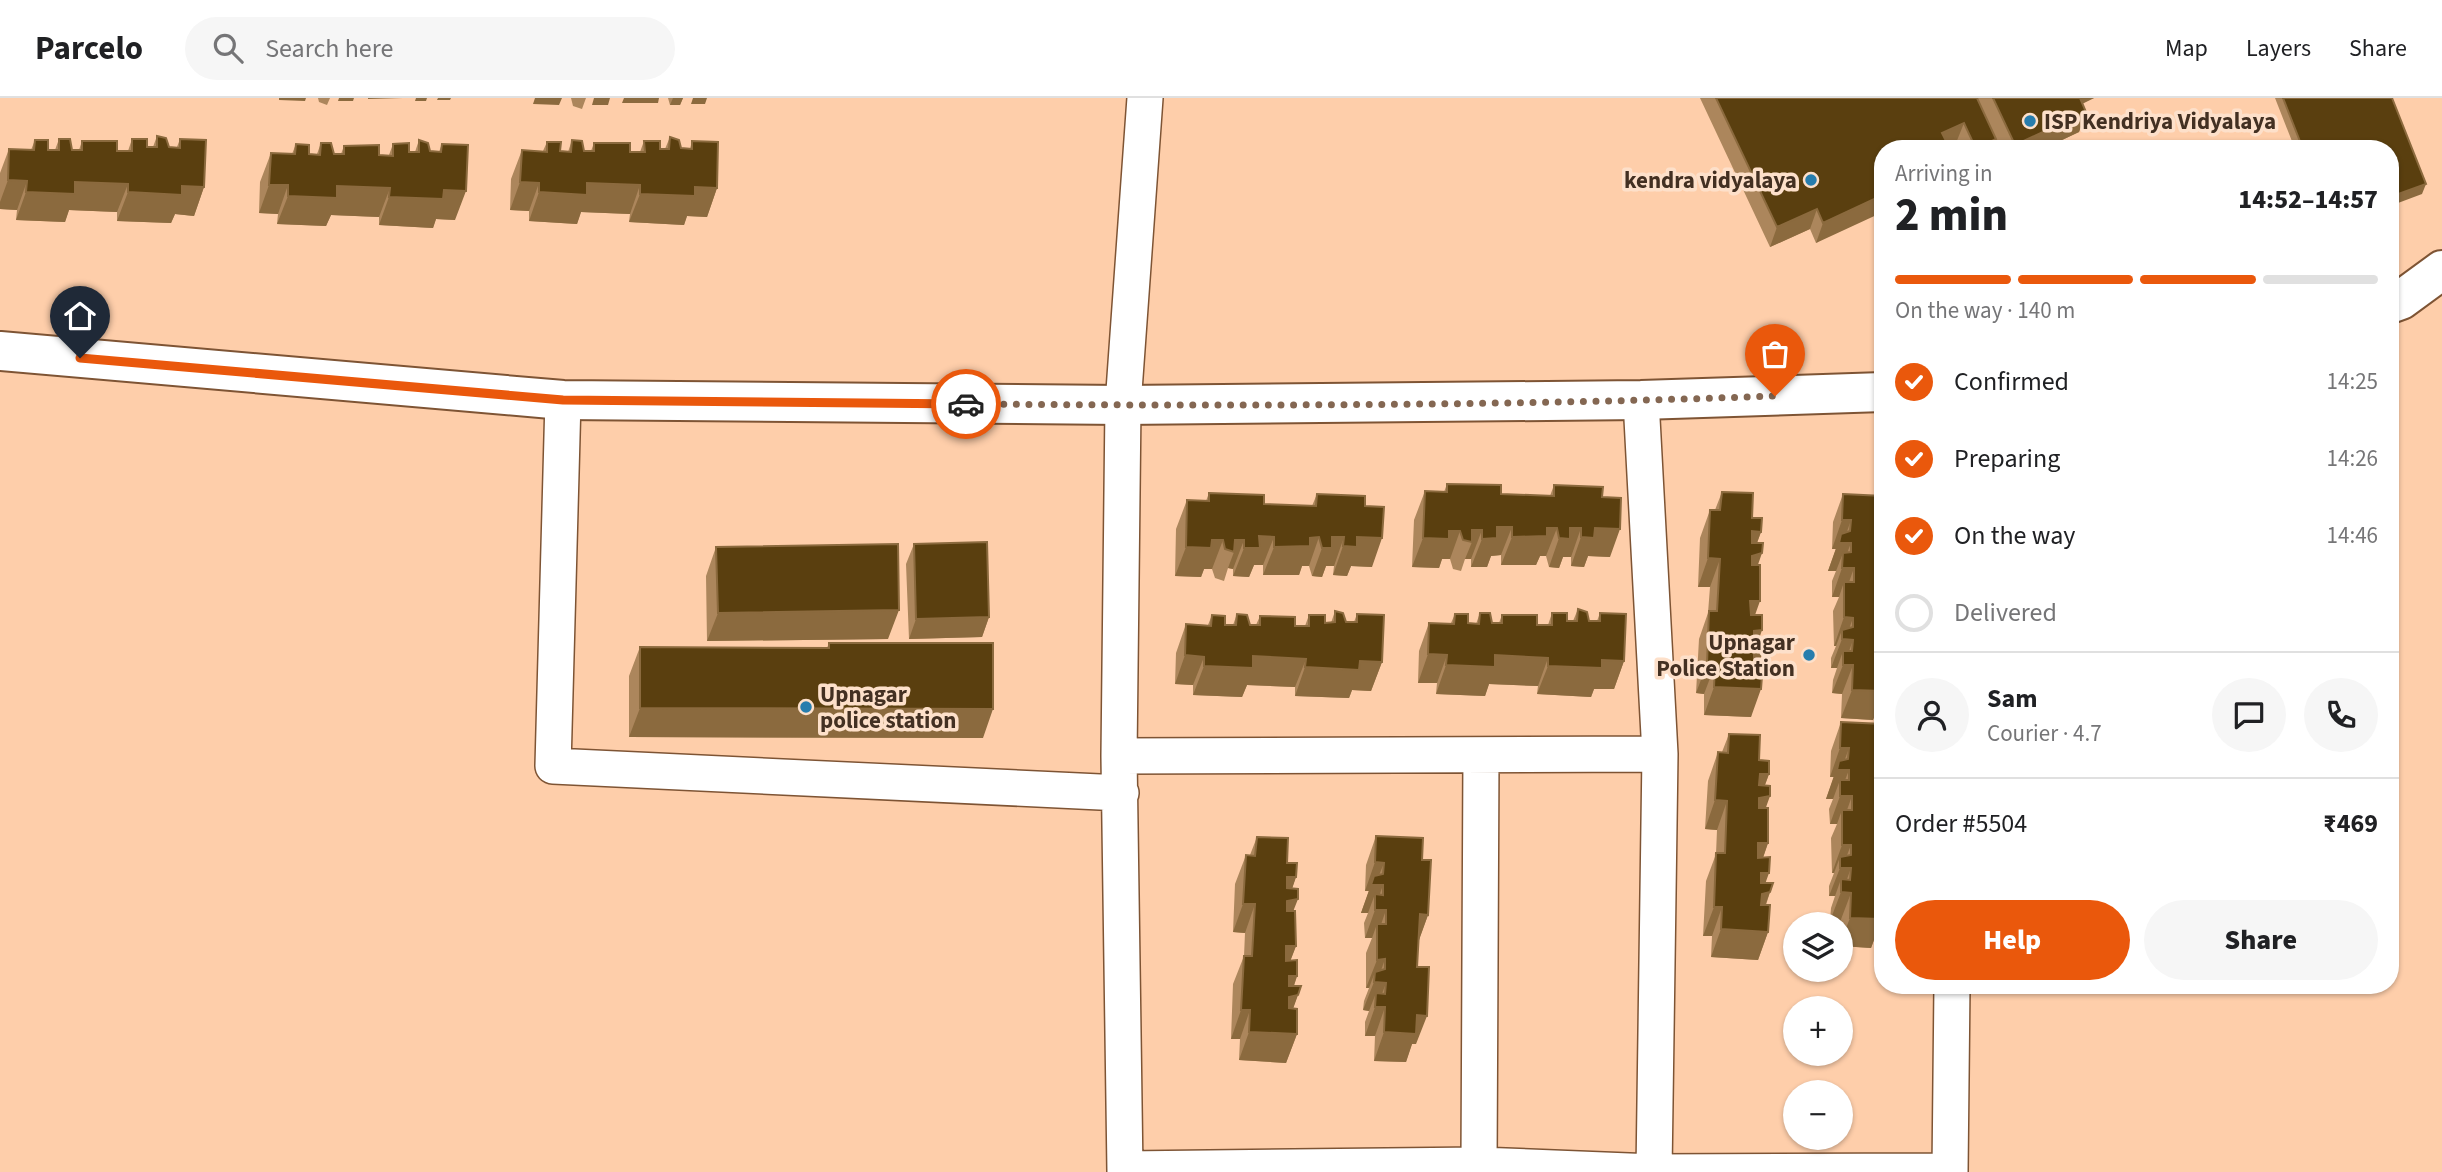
<!DOCTYPE html>
<html lang="en">
<head>
<meta charset="utf-8">
<style>
	:root { --surface:#fff; --page:#f6f6f6; --text:#202124; --muted:#757577; --line:#e0e0e0; --accent:#ea580c }
	body { margin:0; font-family:"Source Sans 3",sans-serif; background:var(--page); color:var(--text); height:100vh; display:flex; flex-direction:column; font-size:26px; white-space:nowrap }
	* { box-sizing:border-box; margin:0 }
	p { font-size:23px; color:var(--muted) }
	.icon { flex:none; width:38px; height:38px; fill:none; stroke:currentColor; stroke-width:2; stroke-linecap:round; stroke-linejoin:round }
	.map { position:relative; flex:1; overflow:hidden }
	.drawer { position:absolute; left:1874px; top:42px; width:525px; height:854px; display:flex; flex-direction:column; background:var(--surface); border-radius:28px; box-shadow:0 2px 5px #0004 }
	.drawer>* { flex:none }
	.buttons { position:absolute; left:1783px; top:814px; display:grid; gap:14px }
	.buttons a { display:grid; place-items:center; width:70px; height:70px; border-radius:50%; background:var(--surface); box-shadow:0 2px 5px #0004; font-size:35px }
	.pin { position:absolute; display:grid; place-items:center; width:60px; height:60px; color:#fff; margin:-72px -30px; border-radius:50% 50% 50% 0; rotate:-45deg; box-shadow:0 0 7px #0007 }
	.pin .icon { rotate:45deg }
	.courier { position:absolute; display:grid; place-items:center; width:70px; height:70px; margin:-35px; border:5px solid #ea580c; border-radius:50%; background:#fff; color:#222; box-shadow:0 2px 9px #0007 }
	.summary em { font-style:normal; font-weight:800 }
	.summary div { display:flex; flex-direction:column-reverse }
	.summary { display:flex; align-items:center; justify-content:space-between; height:119px; padding:0 21px }
	h1 { font-size:46px; font-weight:800; line-height:52px }
	.bar { display:grid; grid-template-columns:repeat(4,1fr); gap:10px 7px; align-content:center; height:84px; padding:0 21px }
	.bar i { height:9px; border-radius:5px; background:var(--line) }
	.bar .active { background:var(--accent) }
	.bar p { grid-column:span 4 }
	.line { display:flex; align-items:center; gap:18px; padding:0 21px; border-top:2px solid var(--line) }
	.line div { flex:1 }
	.round { display:grid; place-items:center; flex:none; width:74px; height:74px; border-radius:37px; background:var(--page) }
	ol { padding:0 21px; list-style:none }
	li { display:flex; align-items:center; gap:21px; height:77px }
	li p { margin-inline-start:auto }
	li .icon { padding:7px; border-radius:50%; background:var(--accent); color:#fff; stroke-width:4 }
	li:last-child { color:var(--muted) }
	li i { width:38px; height:38px; border:4px solid var(--line); border-radius:50% }
	.cta { display:flex; gap:14px; margin-top:auto; padding:14px 21px }
	.cta a { flex:1; height:80px; border-radius:42px; background:var(--accent); color:#fff; font-size:28px; font-weight:800; line-height:80px; text-align:center }
	.cta a+a { background:var(--page); color:var(--text) }
	header { display:flex; align-items:center; gap:42px; box-sizing:border-box; height:98px; padding:0 35px; background:var(--surface); border-bottom:2px solid var(--line) }
	header strong { font-size:33px }
	nav { display:flex; gap:38px; margin-inline-start:auto; font-size:24px }
	.search { width:490px; height:63px; background:var(--page); display:flex; align-items:center; gap:18px; box-sizing:border-box; padding:0 24px; border-radius:38px; color:var(--muted); font-size:26px }
	.map>svg:first-child { display:block }
	.lines { fill:none; stroke-linecap:round; stroke-linejoin:round }
	.street-casing { stroke:#7e5434; stroke-width:38 }
	.secondary-casing { stroke:#7e5434; stroke-width:42 }
	.street { stroke:#fff; stroke-width:35 }
	.secondary { stroke:#fff; stroke-width:38 }
	.wall { fill:#ac865c }
	.shaded-wall { fill:#8b6a3e }
	.building { fill:#5a3f0f; stroke:#8b6a3e; stroke-width:2 }
	.done { stroke:#846752; stroke-width:7; stroke-dasharray:0 12.6 }
	.route { stroke:#ea580c; stroke-width:9 }
	.poi-dot { fill:#277dad; stroke:#fde0ca; stroke-width:2.5 }
	.labels { text-anchor:middle; dominant-baseline:central; stroke-width:7; stroke-linejoin:round; paint-order:stroke }
	.poi-label { font-size:23px; font-weight:bold; fill:#433022; stroke:#fde0ca; text-anchor:start }
</style>
</head>
<body>
<header>
<strong>Parcelo</strong>
<div class="search"><svg class="icon" aria-label="search" viewBox="0 0 24 24"><circle cx="10" cy="10" r="6"/><path d="M15 15l6 6"/></svg>Search here</div>
<nav><a>Map</a><a>Layers</a><a>Share</a></nav>
</header>
<div class="map">
<svg width="2442" height="1074" viewBox="0 0 2442 1074">
	<rect width="100%" height="100%" fill="#feceaa"/>
	<g class="lines">
		<defs>
			<path id="street" d="M563,302L553,668L1121,695
				M1641,302L1660,656L1654,1074
				M1119,658L1660,656
				M1479,1067L1481,657
				M1125,1071L1479,1067L1654,1074L1950,1073
				M1125,1074L1119,658L1123,307L1145,0
				M1950,1074L1952,887"/>
			<path id="secondary" d="M2390,206L2401,202L2442,172
				M0,253L563,302L1123,307L1641,302L1883,294"/>
		</defs>
		<use href="#street" class="street-casing"/>
		<use href="#secondary" class="secondary-casing"/>
		<use href="#street" class="street"/>
		<use href="#secondary" class="secondary"/>
	</g>
	<path class="wall" d="M318,0H330L327,7L319,4Z
		M571,0H586L582,11L573,8Z
		M668,0H683L680,7H670Z
		M1700,0H2094L2082,6L2086,14L2079,34L2043,51H2000L1996,42L1993,51H1959L1956,45L1949,49L1816,145L1810,131L1770,149Z
		M2275,0H2392L2422,96L2390,51H2295Z
		M157,38L169,49H177L180,41L204,89L194,118L175,116L171,125L117,123V114L69,112L65,124L16,122L17,112L0,111V75L9,51L31,52L35,42L48,52H55L59,41L72,52H79L82,43L117,53H128L132,41L147,49H153Z
		M670,39L681,50L690,51L692,43L717,90L707,119L687,118L684,127L629,124L630,116L581,114L577,126L529,123V113L510,112L511,81L522,52L543,53L547,44L560,53L568,54L572,42L584,53H591L594,45L630,54H640L644,43L660,51H665Z
		M419,42L430,53L439,54L442,46L455,122L436,121L433,130L379,127V119L331,117L326,128L277,126L278,116L259,115L260,84L271,55L292,56L296,46L309,56H317L321,45L334,56H341L344,48L379,57H389L393,46L409,54H415Z
		M1447,386L1501,396L1550,398L1554,387L1602,399L1610,459L1588,458L1584,469L1571,468V459H1563L1559,470L1549,469L1546,458H1540L1536,467H1501V457L1491,458L1487,469H1471V461H1465L1461,473L1453,471L1450,461H1442L1439,470L1412,469L1414,422L1425,393L1444,394Z
		M1722,394L1752,420L1761,434L1757,445L1758,467L1755,517L1759,542V565L1751,619L1704,617V596L1696,595L1699,541L1708,515L1710,489H1698L1700,440L1710,412H1715Z
		M1209,395L1264,406L1312,408L1317,396L1365,408L1372,469L1351,468L1347,478L1333,477L1334,468H1326L1322,479L1312,478L1309,468H1302L1299,477H1263V467H1254L1249,479L1233,478V471L1228,470L1224,483L1215,480L1212,471H1204L1201,479L1175,478L1176,431L1187,402L1206,403Z
		M1843,396L1883,398V604H1880L1873,622L1841,620L1842,596L1832,595L1833,582L1837,570H1831V560L1836,548H1834L1833,513L1839,499H1832V483L1836,473H1828L1836,451H1832L1833,424Z
		M914,446L989,519L982,539L909,541L906,466Z
		M716,449L888,541L707,543L706,478Z
		M1578,511L1589,523H1597L1600,515L1624,563L1614,591H1594L1591,599L1537,596L1538,588L1489,586L1485,598L1436,596L1437,585H1418L1419,553L1429,525H1451L1455,516L1468,525L1476,526L1480,515L1492,525H1499L1502,517L1537,527H1548L1552,515L1567,523H1573Z
		M1335,513L1346,524H1354L1357,516L1382,564L1371,593L1352,592L1349,600L1295,598V589L1247,587L1242,599L1193,597V587L1175,586L1176,555L1186,526L1208,527L1212,517L1225,527H1233L1237,516L1250,527H1256L1260,518L1295,528H1305L1309,517L1325,525H1331Z
		M829,545L983,640L629,639V578L640,549L827,550Z
		M1841,624L1883,754V827L1881,831H1878L1871,850L1841,848L1840,824L1830,823L1831,810L1835,798H1829V788L1834,775H1832L1831,740L1837,726H1830L1829,711L1833,701H1826L1834,679H1830L1831,653Z
		M1729,636L1759,662L1769,676L1765,687L1768,745L1763,760L1766,785L1770,794L1766,807L1768,834L1758,862L1711,859L1712,838H1703L1706,783L1716,756L1717,732L1705,731L1708,683L1718,654H1722Z
		M1376,738L1422,762L1428,817L1418,844L1416,946H1412L1406,964L1374,963L1375,938H1365V924L1369,913L1363,912L1364,903L1369,890H1366V855L1372,840H1365L1364,825L1368,815H1361L1369,793H1365L1366,767Z
		M1257,739L1287,765L1296,779L1292,790L1296,848L1290,863L1297,878L1294,888H1301L1293,910L1297,936L1286,965L1239,962L1240,941H1231L1233,886L1244,858L1245,835L1233,834L1235,786L1246,757H1250Z"/>
	<path class="shaded-wall" d="M279,0H306L305,3L279,2Z
		M339,0H354L353,3H338Z
		M368,0H403L368,1Z
		M416,0H427L426,3H415Z
		M438,0H451L450,2H437Z
		M535,0H562L559,7L533,6Z
		M594,0H610L608,7H592Z
		M624,0H659L658,5H622Z
		M673,0H683L680,7H670Z
		M693,0H707L705,6H691Z
		M2073,0H2094L2069,12Z
		M2086,14L2079,34L2043,51H2014L2015,47Z
		M1964,25L1956,45L1945,51L1942,35Z
		M1996,41L1993,51H1976Z
		M8,82L27,83L17,112L0,111V104Z
		M75,84L128,86L117,114L69,112L65,124L16,122L26,94Z
		M520,84L539,85L529,113L510,112Z
		M587,85L640,87L630,116L581,114L577,126L529,123L539,94Z
		M2426,86L2422,96L2390,108V99Z
		M269,87H288L278,116L259,115Z
		M182,88L204,89L194,118L175,116L171,125L117,123L128,94Z
		M337,88L390,90L379,119L331,117L326,128L277,126L288,98Z
		M695,89L717,90L707,119L687,118L684,127L629,124L640,96Z
		M444,92L466,93L455,122L436,121L433,130L379,127L389,99Z
		M1883,97V114L1816,145L1823,125Z
		M1817,111L1810,131L1770,149L1777,129Z
		M1842,422H1851L1843,445H1851L1842,468L1843,455L1836,473H1828L1841,436L1836,451H1832Z
		M1497,429H1512L1501,457L1491,458L1487,469H1471L1482,441Z
		M1547,430H1557L1546,458H1540L1536,467H1501L1512,439Z
		M1570,430H1581L1571,459H1563L1559,470L1549,469L1559,440Z
		M1595,430L1620,431L1610,459L1588,458L1584,469L1571,468L1581,439Z
		M1472,432H1482L1471,461H1465L1472,444Z
		M1449,433H1460L1450,461H1442L1439,470L1412,469L1423,440Z
		M1752,433L1761,434L1752,458L1762,455L1752,484Z
		M1259,438L1274,439L1263,467H1254L1249,479L1233,478L1244,450Z
		M1319,439L1309,468H1302L1299,477H1263L1274,449L1310,440Z
		M1332,439H1344L1334,468H1326L1322,479L1312,478L1322,450Z
		M1357,439L1382,440L1372,469L1351,468L1347,478L1333,477L1343,448Z
		M1212,442H1223L1212,471H1204L1201,479L1175,478L1186,449Z
		M1235,442H1244L1233,471L1228,470L1234,454Z
		M1708,460L1720,461L1710,489H1698Z
		M1842,470H1854L1844,498V484L1839,499H1832Z
		M1750,503H1760L1750,531Z
		M899,512L888,541L707,543L718,515Z
		M989,519L982,539L909,541L916,521Z
		M1844,519L1853,520L1845,542H1853L1844,567H1853L1842,596L1832,595L1843,567V553L1837,570H1831L1842,541V532L1836,548H1834Z
		M1762,532L1755,553L1764,551L1753,580L1754,533Z
		M1428,556L1447,557L1437,585H1418Z
		M1185,557L1204,559L1193,587L1175,586Z
		M1495,557L1548,560L1538,588L1489,586L1485,598L1436,596L1446,567Z
		M1253,558L1306,561L1295,589L1247,587L1242,599L1193,597L1204,568Z
		M1602,562L1624,563L1614,591H1594L1591,599L1537,596L1548,568Z
		M1360,563L1382,564L1371,593L1352,592L1349,600L1295,598L1305,569Z
		M1707,566L1715,567L1704,596L1696,595Z
		M1883,577V604H1880L1873,622L1841,620L1852,592Z
		M1714,589L1761,591L1751,619L1704,617Z
		M640,610L993,611L983,640L629,639Z
		M1840,650H1849L1841,672H1849L1840,695V682L1833,701H1826L1839,663L1834,679H1830Z
		M1760,676H1769L1760,700L1770,698L1760,726L1749,729Z
		M1840,698H1852L1842,726V712L1837,726H1830Z
		M1715,702L1727,703L1717,732L1705,731Z
		M1758,745H1768L1758,774Z
		M1842,747H1851L1842,770H1851L1842,795H1851L1840,824L1830,823L1841,794V781L1835,798H1829L1840,770V759L1834,775H1832Z
		M1375,764L1384,765L1375,787H1383L1375,810V796L1368,815H1361L1374,778L1369,793H1365Z
		M1761,775H1769L1759,803Z
		M1287,779H1296L1288,803L1298,801L1287,829Z
		M1770,794L1760,822L1762,796Z
		M1882,802H1883V827L1881,831H1878L1871,850L1841,848V843L1850,820Z
		M1243,806H1255L1245,835L1233,834Z
		M1714,809H1722L1712,838H1703Z
		M1375,812H1386L1377,838V826L1372,840H1365Z
		M1420,816L1428,817L1418,845Z
		M1721,831L1768,834L1758,862L1711,859Z
		M1286,848H1296L1285,877Z
		M1385,861L1377,884L1386,885L1377,909H1385L1375,938H1365L1375,909L1376,895L1369,913L1363,912L1374,884L1375,874L1369,890H1366L1377,862Z
		M1289,878H1297L1290,899L1298,897L1288,925Z
		M1241,912H1250L1240,941H1231Z
		M1417,917L1427,918L1416,946H1412L1406,964L1374,963L1384,934Z
		M1249,934L1297,936L1286,965L1239,962Z"/>
	<path class="building" d="M1716,0H1977L1996,41L1976,51L1964,25L1942,35L1950,51H1883V97L1823,125L1817,111L1777,129Z
		M1993,0H2080L2086,14L2015,47Z
		M2283,0H2392L2426,86L2390,99V51H2303Z
		M157,38L166,40L169,49L180,50V41L206,42L204,89L182,88V97L128,94V86L75,84V96L26,94L27,83L8,82L9,51L34,52L35,42H48V52H59V41H70L72,52H82V43H117V53H132V41H147V49H157Z
		M670,39L679,42L681,50L692,51V43L718,44L717,90L695,89V98L640,96V87L587,85V97L539,94V85L520,84L522,52L547,54V44H561L560,53L571,54L572,42L582,43L584,53H594V45H630V54H645L644,43H660V51H669Z
		M419,42L428,45L430,53L441,54L442,46L468,47L466,93L444,92L443,101L389,99L390,90L337,88V100L288,98V87H269L271,55L295,56L296,46L309,47V56L320,57L321,45H331L334,56H344V48L379,47V57L393,58V46L409,45V54H419Z
		M1447,386L1501,387V396L1554,398V387L1603,389L1602,399L1621,400L1620,431L1595,430L1594,440L1581,439V430H1570V441L1559,440L1557,430H1547V438L1512,439V429H1497V440L1482,441V432H1472V444L1463,442L1460,433H1449V441L1423,440L1425,393L1447,394Z
		M1722,394L1753,395L1752,420H1762L1761,434L1752,433V445H1763L1762,455L1752,458V467H1760V503H1750L1751,517H1762V532L1754,533V542H1766L1764,551L1754,554V565H1763L1761,591L1714,589L1715,567L1707,566L1709,513H1717L1720,461L1708,460L1710,412H1720Z
		M1209,395L1264,397V406L1316,408L1317,396L1365,398V408L1384,409L1382,440L1357,439V449L1343,448L1344,439H1332V450H1322L1319,439L1310,440V448L1274,449V439L1259,438L1260,450H1244V442H1235L1234,454L1225,451L1223,442H1212L1211,450L1186,449L1187,402L1209,403Z
		M1843,396L1883,398V593L1852,592L1853,567H1843V553H1852L1853,542L1842,541V532L1853,529V520L1844,519V484H1854V470H1842L1843,455L1851,454V445H1839L1841,436L1850,433L1851,422H1842Z
		M987,444L989,519L916,521L914,446Z
		M898,446L899,512L718,515L716,449Z
		M1578,511L1587,514L1589,523H1600V515L1626,516L1624,563L1602,562V570L1548,568V560L1495,557V569L1446,567L1447,557L1428,556L1429,525L1454,526L1455,516H1468V525L1479,526L1480,515H1490L1492,525H1502V517H1537V527H1552V515H1567V523H1577Z
		M1335,513L1343,515L1346,524H1357V516L1384,517L1382,564L1360,563L1359,572L1305,569L1306,561L1253,558V570L1204,568V559L1185,557L1186,526L1211,528L1212,517L1225,518V527H1236L1237,516L1247,517L1250,527H1260V518L1295,519V528H1309V517H1325V525L1335,524Z
		M829,545H993V611L640,610V549L829,550Z
		M1841,624L1883,626V802H1882L1881,821L1850,820L1851,795L1841,794V781L1850,782L1851,770H1840V759L1851,757V747H1842V712H1852V698H1840V682H1849V672H1837L1839,663L1848,661L1849,650H1840Z
		M1729,636L1760,637L1759,662L1769,663V676H1760L1759,687L1770,688V698L1759,700V710H1768V745H1758V760L1770,759L1769,775H1761V785H1773L1770,794L1762,796L1761,807H1770L1768,834L1721,831L1722,809H1714L1716,755H1725L1727,703L1715,702L1718,654L1728,655Z
		M1376,738L1423,740L1422,762H1431L1428,817L1420,816L1417,869H1429L1427,918L1417,917L1416,936L1384,934L1385,909H1375L1376,895L1385,896L1386,885L1374,884L1375,874L1385,871V861L1377,862V826H1386V812H1375V796L1383,797V787H1371L1374,778L1383,776L1384,765L1375,764Z
		M1257,739L1288,740L1287,765H1297L1296,779H1287V790L1298,791V801L1287,803V813H1295L1296,848H1286V863L1297,862V878H1289V888H1301L1298,897L1289,899V910L1297,911V936L1249,934L1250,912H1241L1244,858H1252L1255,806H1243L1246,757L1255,758Z"/>
	<g class="lines">
		<path class="done" d="M966,306C1235,308 1506,308 1775,298"/>
		<path class="route" d="M80,260L563,302L966,306"/>
	</g>
	<g class="poi-dot">
		<circle cx="2030" cy="23" r="7"/>
		<circle cx="1811" cy="82" r="7"/>
		<circle cx="1809" cy="557" r="7"/>
		<circle cx="806" cy="609" r="7"/>
	</g>
	<g class="labels">
		<g class="poi-label">
			<text x="2044" y="23">ISP Kendriya Vidyalaya</text>
			<text x="1797" y="82" text-anchor="end">kendra vidyalaya</text>
			<text x="1795" y="544" text-anchor="end">Upnagar<tspan x="1795" dy="26">Police Station</tspan></text>
			<text x="820" y="596">Upnagar<tspan x="820" dy="26">police station</tspan></text>
		</g>
	</g>
</svg>
<div class="buttons">
<a><svg class="icon" aria-label="layers" viewBox="0 0 24 24"><path d="M12 4l9 5-9 5-9-5zM3 14l9 5 9-5"/></svg></a>
<a>+</a>
<a>−</a>
</div>
<div class="pin" style="left:1775px;top:298px;background:#ea580c"><svg class="icon" aria-label="bag" viewBox="0 0 24 24"><path d="M5 8h14l-1 12H6zM9 8a3 3 0 0 1 6 0"/></svg></div>
<div class="pin" style="left:80px;top:260px;background:#1f2937"><svg class="icon" aria-label="home" viewBox="0 0 24 24"><path d="M3 11l9-7 9 7M6 9v11h12V9"/></svg></div>
<div class="courier" style="left:966px;top:306px"><svg class="icon" aria-label="car" viewBox="0 0 24 24"><path d="M5 17H2v-5l4-1 3-4h7l3 4 3 1v5h-3M9 17h6M6 11h13"/><circle cx="7" cy="17" r="2"/><circle cx="17" cy="17" r="2"/></svg></div>
<section class="drawer">
<div class="summary"><div><h1>2 min</h1><p>Arriving in</p></div><em>14:52–14:57</em></div>
<div class="bar"><i class="active"></i><i class="active"></i><i class="active"></i><i></i><p>On the way · 140 m</p></div>
<ol>
<li><svg class="icon" aria-label="check" viewBox="0 0 24 24"><path d="M5 12l5 5 9-10"/></svg>Confirmed<p>14:25</p></li>
<li><svg class="icon" aria-label="check" viewBox="0 0 24 24"><path d="M5 12l5 5 9-10"/></svg>Preparing<p>14:26</p></li>
<li><svg class="icon" aria-label="check" viewBox="0 0 24 24"><path d="M5 12l5 5 9-10"/></svg>On the way<p>14:46</p></li>
<li><i></i>Delivered</li>
</ol>
<div class="line" style="height:126px"><a class="round"><svg class="icon" aria-label="person" viewBox="0 0 24 24"><circle cx="12" cy="8" r="4"/><path d="M4 21q1-7 8-7t8 7"/></svg></a><div><b>Sam</b><p>Courier · 4.7</p></div><a class="round"><svg class="icon" aria-label="chat" viewBox="0 0 24 24"><path d="M4 5h16v11H9l-5 4z"/></svg></a><a class="round"><svg class="icon" aria-label="phone" viewBox="0 0 24 24"><path d="M5 4h4l2 5-3 2q2 4 5 5l2-3 5 2v4C11 20 4 13 5 4z"/></svg></a></div>
<div class="line" style="height:91px"><div>Order #5504</div><b>₹469</b></div>
<div class="cta"><a>Help</a><a>Share</a></div>
</section>
</div>
</body>
</html>
